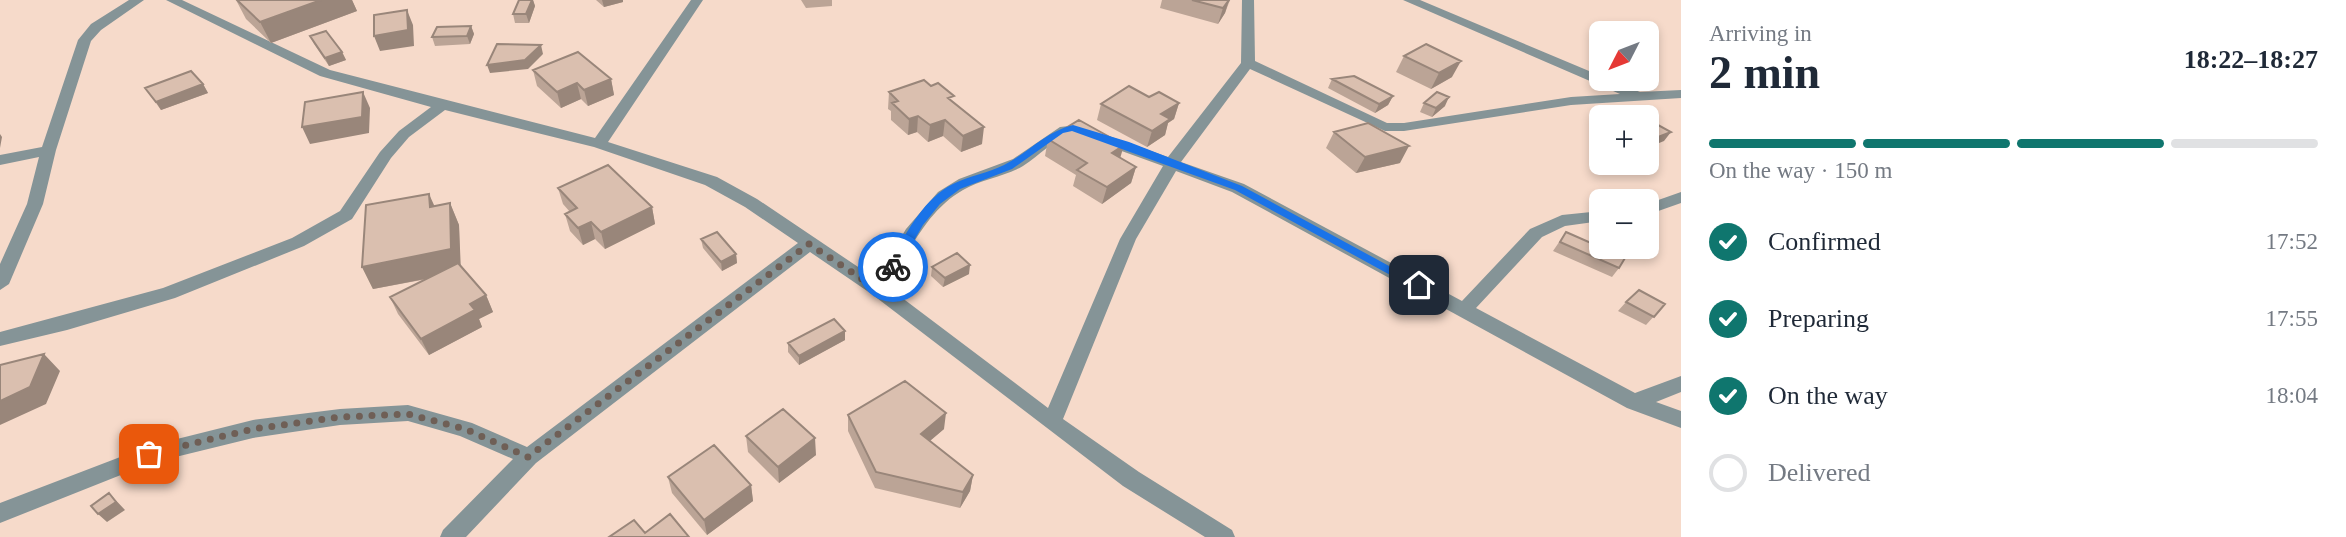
<!DOCTYPE html>
<html lang="en">
<head>
<meta charset="utf-8">
<style>
	:root { --surface:#fff; --page:#f6f6f7; --text:#1f2937; --muted:#747a83; --line:#e0e1e3; --accent:#0f766e }
	body { margin:0; font-family:Georgia,serif; background:var(--page); color:var(--text); height:100vh; display:flex; flex-direction:column; font-size:26px; white-space:nowrap }
	* { box-sizing:border-box; margin:0 }
	p { font-size:23px; color:var(--muted) }
	.icon { flex:none; width:38px; height:38px; fill:none; stroke:currentColor; stroke-width:2; stroke-linecap:round; stroke-linejoin:round }
	.map { position:relative; flex:1; overflow:hidden }
	.panel { display:flex; flex-direction:column; background:var(--surface); width:665px }
	.panel>* { flex:none }
	.needle { width:46px; rotate:228deg }
	.fabs { position:absolute; left:1589px; top:21px; display:grid; gap:14px }
	.fabs a { display:grid; place-items:center; width:70px; height:70px; border-radius:10px; background:var(--surface); box-shadow:0 4px 10px #0003; font-size:35px }
	.pin { position:absolute; display:grid; place-items:center; width:60px; height:60px; color:#fff; margin:-30px; border-radius:14px; box-shadow:0 4px 10px #0006 }
	.courier { position:absolute; display:grid; place-items:center; width:70px; height:70px; margin:-35px; border:5px solid #1a73e8; border-radius:50%; background:#fff; color:#222; box-shadow:0 2px 9px #0007 }
	.headline em { font-style:normal; font-weight:600 }
	.headline div { display:flex; flex-direction:column-reverse }
	.headline { display:flex; align-items:center; justify-content:space-between; height:119px; padding:0 28px }
	h1 { font-size:46px; font-weight:600; line-height:52px }
	.bar { display:grid; grid-template-columns:repeat(4,1fr); gap:10px 7px; align-content:center; height:84px; padding:0 28px }
	.bar i { height:9px; border-radius:5px; background:var(--line) }
	.bar .selected { background:var(--accent) }
	.bar p { grid-column:span 4 }
	ol { padding:0 28px; list-style:none }
	li { display:flex; align-items:center; gap:21px; height:77px }
	li p { margin-inline-start:auto }
	li .icon { padding:7px; border-radius:50%; background:var(--accent); color:#fff; stroke-width:4 }
	li:last-child { color:var(--muted) }
	li i { width:38px; height:38px; border:4px solid var(--line); border-radius:50% }
	main { display:flex; flex:1; min-height:0 }
	.map>svg:first-child { display:block }
	.lines { fill:none; stroke-linecap:round; stroke-linejoin:round }
	.minor { fill:#859497; fill-rule:evenodd }
	.wall { fill:#bba496 }
	.shaded-wall { fill:#99867a }
	.building { fill:#dabfaf; stroke:#99867a; stroke-width:2 }
	.route { fill:#1a73e8 }
	.done { stroke:#6f5f56; stroke-width:7; stroke-dasharray:0 12.6 }
</style>
</head>
<body>
<main>
<div class="map">
<svg width="1681" height="537" viewBox="0 0 1681 537">
	<rect width="100%" height="100%" fill="#f6daca"/>
	<g class="lines">
		<path class="minor" d="M129,0H144L101,30L91,41L56,150L43,204L9,284L0,290V264L27,204L39,157L0,165V155L42,147L78,40L91,24Z
			M166,0H182L330,70L595,138L691,0H703L608,142L717,177L757,199L876,279L906,229L938,192L959,179L1013,159L1060,127L1078,125L1168,157L1241,63L1242,0H1254L1255,61L1387,123H1404L1571,97L1620,94L1403,0H1420L1601,76V79H1608L1640,92L1681,90V98L1571,105L1404,131H1385L1250,69L1181,162L1244,184L1462,301L1530,229L1562,215L1601,211V221L1565,226L1542,237L1476,308L1635,393L1681,376V392L1656,402L1681,411V428L1627,408L1232,192L1176,171L1136,239L1063,419L1139,472L1232,530L1235,537H1205L1123,486L873,295L810,252L536,463L466,537H440L443,530L513,459L460,436L408,421L340,425L253,438L151,463L0,523V503L149,446L253,420L340,409L408,405L472,423L527,447L798,243L745,207L705,185L594,147L445,110L409,137L391,158L352,219L304,246L175,298L67,330L0,346V332L163,288L292,238L340,211L380,152L399,131L431,107L320,76ZM1072,133L1163,166L1120,239L1048,408L889,288C908,253 926,211 963,190C981,179 1004,177 1023,166C1040,155 1053,140 1072,133Z
			M1681,192V203L1647,215V204Z"/>
	</g>
	<path class="wall" d="M236,0H352L357,11L271,43L246,19Z
		M519,0H533L535,6L529,23H515L513,14Z
		M596,0H623V2L604,7Z
		M801,0H832V6L806,8Z
		M1162,0H1230L1225,13L1218,24L1160,8Z
		M471,26L474,34L470,44L435,46L432,37Z
		M310,36L342,52L346,60L329,66L314,44Z
		M1404,56L1452,77L1431,89L1396,72Z
		M533,70L611,79L614,95L588,106L581,99L561,108L537,86Z
		M1332,79L1393,96L1388,105L1375,113L1328,88Z
		M203,84L208,93L161,110L145,88Z
		M889,92L953,102L982,144L961,152L943,136L928,142L917,132L908,135L891,120V111L888,109Z
		M1179,103L1174,119L1168,123L1165,135L1147,147L1097,120L1101,104Z
		M1424,103L1445,106L1432,117L1420,112Z
		M1334,132L1400,163L1356,173L1326,148Z
		M1048,139L1120,158L1136,167L1131,183L1102,204L1073,186L1076,175L1045,156Z
		M558,188L652,207L655,224L605,249L595,239L583,245L570,231L565,214L570,212L563,204Z
		M450,203L459,225L460,265L486,295L493,312L479,319L482,327L429,355L398,314L390,297L427,279L373,289L362,267Z
		M1566,232L1619,268L1612,277L1553,251Z
		M701,239L736,254L737,263L722,271L703,248Z
		M932,267L969,274L943,287L931,276Z
		M1626,302L1665,304L1646,325L1618,311Z
		M845,331V340L799,365L788,352V343Z
		M848,415L944,429L930,441L973,475L970,491L960,508L875,488L848,431Z
		M746,436L816,455L779,483L748,452Z
		M668,477L751,485L753,501L707,535L672,493Z"/>
	<path class="shaded-wall" d="M321,0H352L357,11L271,43L260,22Z
		M532,0H533L535,6L529,23L526,14Z
		M602,0H623V2L604,7Z
		M1229,0L1225,13L1218,24L1223,8Z
		M407,10L413,25L414,46L380,51L374,36Z
		M471,26L474,34L470,44L467,36Z
		M541,45L543,54L528,69L490,73L487,65Z
		M342,52L346,60L329,66L325,58Z
		M1461,61L1452,77L1431,89L1439,73Z
		M611,79L614,95L588,106L584,90Z
		M577,83L581,99L561,108L557,92Z
		M203,84L208,93L161,110L156,102Z
		M363,92L370,108L369,133L310,144L302,127Z
		M1393,96L1388,105L1375,113L1379,104Z
		M1449,97L1445,106L1432,117L1436,108Z
		M1179,103L1174,119L1168,123L1165,135L1147,147L1152,131L1161,114Z
		M918,116L917,132L908,135L909,119Z
		M945,120L943,136L928,142L930,125Z
		M984,127L982,144L961,152L963,136Z
		M1671,132L1664,141L1647,148V143L1648,141Z
		M0,134L2,137L0,148Z
		M1124,145L1119,162L1112,153Z
		M1409,146L1400,163L1356,173L1365,157Z
		M1136,167L1131,183L1102,204L1107,187Z
		M429,194L439,216L430,207Z
		M450,203L459,225L461,272L373,289L362,267Z
		M652,207L655,224L605,249L601,232Z
		M591,222L595,239L583,245L578,228Z
		M736,254L737,263L722,271L721,262Z
		M970,265L969,274L943,287L945,278Z
		M486,295L493,312L479,319L482,327L429,355L421,339L470,304Z
		M845,331V340L799,365V356Z
		M44,354L60,371L46,404L0,425V401Z
		M946,413L944,429L919,450L921,434Z
		M815,438L816,455L779,483L778,467Z
		M973,475L970,491L960,508L963,492Z
		M751,485L753,501L707,535L704,520Z
		M109,493L125,510L107,522L98,514Z"/>
	<path class="building" d="M237,0H321L260,22Z
		M519,0H532L526,14H513Z
		M1192,0H1229L1223,8Z
		M407,10L408,30L374,36V15Z
		M471,26L467,36L432,37L437,27Z
		M326,31L342,52L325,58L310,36Z
		M497,44L541,45L525,60L487,65Z
		M1426,44L1461,61L1439,73L1404,56Z
		M578,52L611,79L584,90L577,83L557,92L533,70Z
		M191,71L203,84L156,102L145,88Z
		M1354,76L1393,96L1379,104L1332,79Z
		M924,80L931,86L938,83L954,96L948,98L984,127L963,136L945,120L930,125L918,116L909,119L892,103L898,101L889,92Z
		M1129,86L1149,97L1159,92L1179,103L1161,114L1170,119L1152,131L1101,104Z
		M363,92L362,117L302,127L305,102Z
		M1437,92L1449,97L1436,108L1424,103Z
		M1632,111L1644,117H1616Z
		M1647,119L1671,132L1648,141L1647,140Z
		M1079,120L1124,145L1112,153L1136,167L1107,187L1077,170L1087,163L1048,139Z
		M1368,123L1409,146L1365,157L1334,132Z
		M608,165L652,207L601,232L591,222L578,228L565,214L577,208L558,188Z
		M429,194L430,207L450,203L451,249L362,267L366,205Z
		M717,232L736,254L721,262L701,239Z
		M1566,232L1625,258L1619,268L1560,242Z
		M957,253L970,265L945,278L932,267Z
		M458,263L486,295L470,304L475,310L421,339L390,297Z
		M1639,290L1665,304L1654,317L1626,302Z
		M834,319L845,331L799,356L788,343Z
		M44,354L30,387L0,401V365Z
		M905,381L946,413L921,434L973,475L963,492L876,472L848,415Z
		M783,409L815,438L778,467L746,436Z
		M714,445L751,485L704,520L668,477Z
		M109,493L116,502L98,514L91,506Z
		M670,514L689,537H609L634,520L645,533Z"/>
	<path class="route" d="M1073,125L1129,142L1242,186L1424,285L1414,288L1235,190L1072,131L1063,133L1012,169L960,189L940,204L923,225L897,270H889L887,267C904,238 921,200 953,184C969,176 988,173 1004,165C1028,153 1045,132 1073,125Z"/>
	<g class="lines">
		<path class="done" d="M149,454L253,429L340,417L408,414L465,429L528,457L809,244L879,290L893,267"/>
	</g>
</svg>
<div class="fabs">
<a><svg class="needle" viewBox="-14 -14 28 28"><path d="M0-13l5 13h-10z" fill="#e53935"/><path d="M0 13l5-13h-10z" fill="#747a83"/></svg></a>
<a>+</a>
<a>−</a>
</div>
<div class="pin" style="left:149px;top:454px;background:#ea580c"><svg class="icon" aria-label="bag" viewBox="0 0 24 24"><path d="M5 8h14l-1 12H6zM9 8a3 3 0 0 1 6 0"/></svg></div>
<div class="pin" style="left:1419px;top:285px;background:#1f2937"><svg class="icon" aria-label="home" viewBox="0 0 24 24"><path d="M3 11l9-7 9 7M6 9v11h12V9"/></svg></div>
<div class="courier" style="left:893px;top:267px"><svg class="icon" aria-label="bike" viewBox="0 0 24 24"><circle cx="6" cy="16" r="4"/><circle cx="18" cy="16" r="4"/><path d="M6 16l4-8h5l3 8M10 8l3 8H6M13 5h3"/></svg></div>
</div>
<section class="panel">
<div class="headline"><div><h1>2 min</h1><p>Arriving in</p></div><em>18:22–18:27</em></div>
<div class="bar"><i class="selected"></i><i class="selected"></i><i class="selected"></i><i></i><p>On the way · 150 m</p></div>
<ol>
<li><svg class="icon" aria-label="check" viewBox="0 0 24 24"><path d="M5 12l5 5 9-10"/></svg>Confirmed<p>17:52</p></li>
<li><svg class="icon" aria-label="check" viewBox="0 0 24 24"><path d="M5 12l5 5 9-10"/></svg>Preparing<p>17:55</p></li>
<li><svg class="icon" aria-label="check" viewBox="0 0 24 24"><path d="M5 12l5 5 9-10"/></svg>On the way<p>18:04</p></li>
<li><i></i>Delivered</li>
</ol>
</section>
</main>
</body>
</html>
